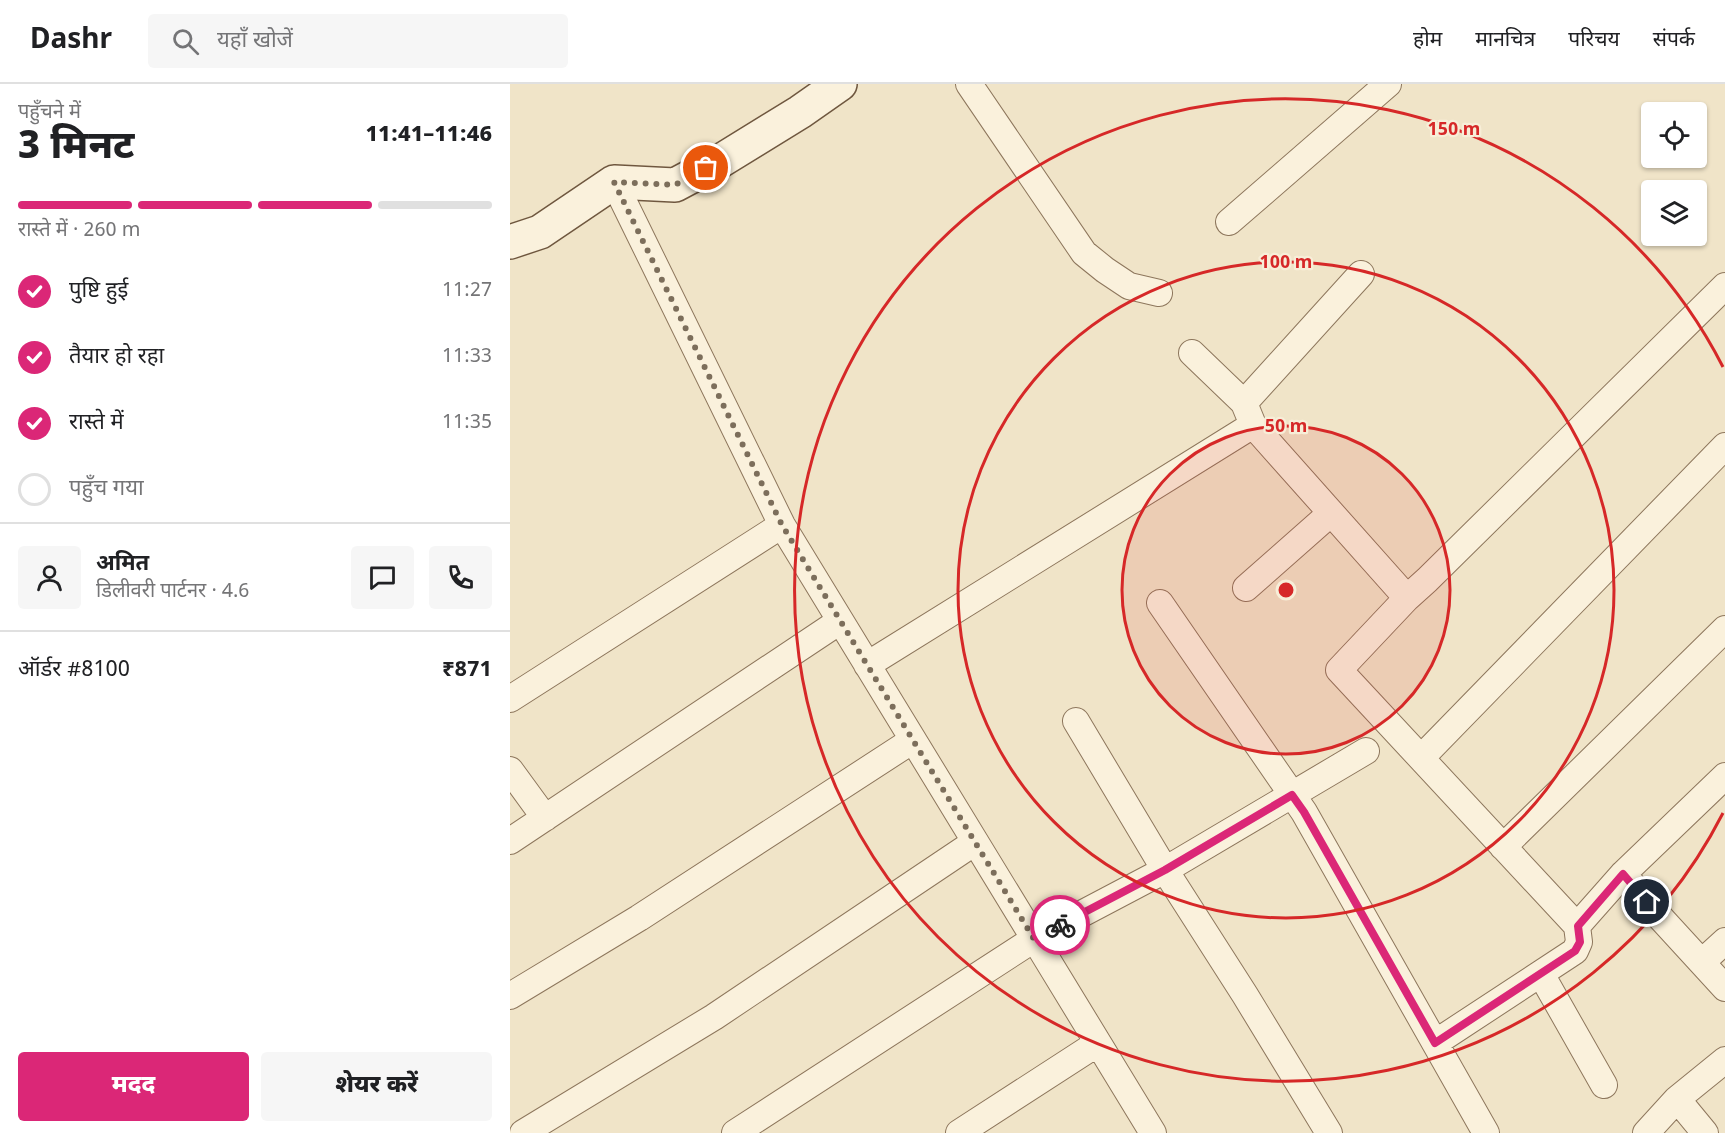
<!DOCTYPE html>
<html lang="hi">
<head>
<meta charset="utf-8">
<style>
	:root { --surface:#fff; --page:#f6f6f6; --text:#202124; --muted:#757577; --line:#e0e0e0; --accent:#db2777 }
	body { margin:0; font-family:Georgia,"Noto Sans Devanagari",serif; background:var(--page); color:var(--text); height:100vh; display:flex; flex-direction:column; font-size:22px; white-space:nowrap }
	* { box-sizing:border-box; margin:0 }
	p { font-size:20px; color:var(--muted) }
	.icon { flex:none; width:33px; height:33px; fill:none; stroke:currentColor; stroke-width:2; stroke-linecap:round; stroke-linejoin:round }
	.map { position:relative; flex:1; overflow:hidden }
	.drawer { display:flex; flex-direction:column; background:var(--surface); width:510px }
	.drawer>* { flex:none }
	.buttons { position:absolute; left:1131px; top:18px; display:grid; gap:12px }
	.buttons a { display:grid; place-items:center; width:66px; height:66px; border-radius:6px; background:var(--surface); box-shadow:0 2px 4px #0004; font-size:30px }
	.pin { position:absolute; display:grid; place-items:center; width:51px; height:51px; color:#fff; margin:-26px; border:3px solid #fff; border-radius:50%; box-shadow:0 2px 6px #0007 }
	.courier { position:absolute; display:grid; place-items:center; width:60px; height:60px; margin:-30px; border:4px solid #db2777; border-radius:50%; background:#fff; color:#222; box-shadow:0 2px 8px #0007 }
	.headline em { font-style:normal; font-weight:800 }
	.headline div { display:flex; flex-direction:column-reverse }
	.headline { display:flex; align-items:center; justify-content:space-between; height:102px; padding:0 18px }
	h1 { font-size:39px; font-weight:800; line-height:45px }
	.bar { display:grid; grid-template-columns:repeat(4,1fr); gap:9px 6px; align-content:center; height:72px; padding:0 18px }
	.bar i { height:8px; border-radius:4px; background:var(--line) }
	.bar .on { background:var(--accent) }
	.bar p { grid-column:span 4 }
	.line { display:flex; align-items:center; gap:15px; padding:0 18px; border-top:2px solid var(--line) }
	.line div { flex:1 }
	.round { display:grid; place-items:center; flex:none; width:63px; height:63px; border-radius:6px; background:var(--page) }
	ol { padding:0 18px; list-style:none }
	li { display:flex; align-items:center; gap:18px; height:66px }
	li p { margin-inline-start:auto }
	li .icon { padding:6px; border-radius:50%; background:var(--accent); color:#fff; stroke-width:4 }
	li:last-child { color:var(--muted) }
	li i { width:33px; height:33px; border:3px solid var(--line); border-radius:50% }
	.primary-button { display:flex; gap:12px; margin-top:auto; padding:12px 18px }
	.primary-button a { flex:1; height:69px; border-radius:6px; background:var(--accent); color:#fff; font-size:24px; font-weight:800; line-height:69px; text-align:center }
	.primary-button a+a { background:var(--page); color:var(--text) }
	header { display:flex; align-items:center; gap:36px; box-sizing:border-box; height:84px; padding:0 30px; background:var(--surface); border-bottom:2px solid var(--line) }
	header strong { font-size:28px }
	nav { display:flex; gap:33px; margin-inline-start:auto; font-size:21px }
	.search { width:420px; height:54px; background:var(--page); display:flex; align-items:center; gap:15px; box-sizing:border-box; padding:0 21px; border-radius:6px; color:var(--muted); font-size:22px }
	main { display:flex; flex:1; min-height:0 }
	.map>svg:first-child { display:block }
	.lines { fill:none; stroke-linecap:round; stroke-linejoin:round }
	.street-casing { stroke:#8d765c; stroke-width:28 }
	.secondary-casing { stroke:#6f573f; stroke-width:36 }
	.street { stroke:#faf1dc; stroke-width:26 }
	.secondary { stroke:#faf1dc; stroke-width:33 }
	.done { stroke:#7c6e5b; stroke-width:6; stroke-dasharray:0 10.8 }
	.route { stroke:#db2777; stroke-width:8 }
	.ring { fill:none; stroke:#d62828; stroke-width:3 }
	.centre { fill:#d62828; stroke:#f7eed8; stroke-width:3 }
	.ring-label { font-size:18px; text-anchor:middle; font-weight:bold; fill:#d62828; stroke:#f7eed8; stroke-width:4.5; stroke-linejoin:round; paint-order:stroke }
</style>
</head>
<body>
<header>
<strong>Dashr</strong>
<div class="search"><svg class="icon" aria-label="search" viewBox="0 0 24 24"><circle cx="10" cy="10" r="6"/><path d="M15 15l6 6"/></svg>यहाँ खोजें</div>
<nav><a>होम</a><a>मानचित्र</a><a>परिचय</a><a>संपर्क</a></nav>
</header>
<main>
<section class="drawer">
<div class="headline"><div><h1>3 मिनट</h1><p>पहुँचने में</p></div><em>11:41–11:46</em></div>
<div class="bar"><i class="on"></i><i class="on"></i><i class="on"></i><i></i><p>रास्ते में · 260 m</p></div>
<ol>
<li><svg class="icon" aria-label="check" viewBox="0 0 24 24"><path d="M5 12l5 5 9-10"/></svg>पुष्टि हुई<p>11:27</p></li>
<li><svg class="icon" aria-label="check" viewBox="0 0 24 24"><path d="M5 12l5 5 9-10"/></svg>तैयार हो रहा<p>11:33</p></li>
<li><svg class="icon" aria-label="check" viewBox="0 0 24 24"><path d="M5 12l5 5 9-10"/></svg>रास्ते में<p>11:35</p></li>
<li><i></i>पहुँच गया</li>
</ol>
<div class="line" style="height:108px"><a class="round"><svg class="icon" aria-label="person" viewBox="0 0 24 24"><circle cx="12" cy="8" r="4"/><path d="M4 21q1-7 8-7t8 7"/></svg></a><div><b>अमित</b><p>डिलीवरी पार्टनर · 4.6</p></div><a class="round"><svg class="icon" aria-label="chat" viewBox="0 0 24 24"><path d="M4 5h16v11H9l-5 4z"/></svg></a><a class="round"><svg class="icon" aria-label="phone" viewBox="0 0 24 24"><path d="M5 4h4l2 5-3 2q2 4 5 5l2-3 5 2v4C11 20 4 13 5 4z"/></svg></a></div>
<div class="line" style="height:78px"><div>ऑर्डर #8100</div><b>₹871</b></div>
<div class="primary-button"><a>मदद</a><a>शेयर करें</a></div>
</section>
<div class="map">
<svg width="1215" height="1049" viewBox="0 0 1215 1049">
	<rect width="100%" height="100%" fill="#f0e4c8"/>
	<g class="lines">
		<defs>
			<path id="street" d="M459,0L574,169L595,186L619,202L649,209
				M104,98L272,441L643,1049
				M719,138L878,0
				M682,269L734,319L743,341L897,514
				M734,319L851,190
				M736,504L821,429
				M650,519L794,728L976,1049
				M357,581L743,341
				M0,615L272,441
				M566,637L655,786L735,911L819,1049
				M912,673L1215,362
				M0,686L35,734
				M0,757L330,537
				M993,763L1215,545
				M1113,790L1149,832L1215,904
				M1067,842L1113,790L1215,692
				M1192,878L1215,857
				M1031,890L1094,1001
				M0,912L129,834L403,656
				M925,959L1065,867L1069,858L1067,842L829,586L897,514L917,496L1215,202
				M1167,1015L1195,1049
				M13,1049L204,933L465,758
				M225,1049L524,855L655,786L856,667
				M449,1049L588,959
				M1136,1049L1167,1015L1215,976"/>
			<path id="secondary" d="M0,158L30,148L104,98L165,101L212,76L290,28L330,0"/>
		</defs>
		<use href="#street" class="street-casing"/>
		<use href="#secondary" class="secondary-casing"/>
		<use href="#street" class="street"/>
		<use href="#secondary" class="secondary"/>
	</g>
	<g class="lines">
		<path class="done" d="M196,84L165,101L104,98L272,441L524,855L550,841"/>
		<path class="route" d="M550,841L655,786L782,711L794,728L925,959L1065,867L1070,858L1068,842L1113,790L1137,818"/>
	</g>
	<circle cx="776" cy="506" r="164" fill="#d62828" fill-opacity=".12"/>
	<g class="ring">
		<circle cx="776" cy="506" r="164"/>
		<circle cx="776" cy="506" r="328"/>
		<path d="M1213 729A491 491 0 1 1 1213 283"/>
	</g>
	<circle cx="776" cy="506" r="9" class="centre"/>
	<g class="ring-label">
		<text x="944" y="51">150 m</text>
		<text x="776" y="184">100 m</text>
		<text x="776" y="348">50 m</text>
	</g>
</svg>
<div class="buttons">
<a><svg class="icon" aria-label="locate" viewBox="0 0 24 24"><circle cx="12" cy="12" r="6"/><path d="M12 2v4M12 18v4M2 12h4M18 12h4"/></svg></a>
<a><svg class="icon" aria-label="layers" viewBox="0 0 24 24"><path d="M12 4l9 5-9 5-9-5zM3 14l9 5 9-5"/></svg></a>
</div>
<div class="pin" style="left:196px;top:84px;background:#ea580c"><svg class="icon" aria-label="bag" viewBox="0 0 24 24"><path d="M5 8h14l-1 12H6zM9 8a3 3 0 0 1 6 0"/></svg></div>
<div class="pin" style="left:1137px;top:818px;background:#1f2937"><svg class="icon" aria-label="home" viewBox="0 0 24 24"><path d="M3 11l9-7 9 7M6 9v11h12V9"/></svg></div>
<div class="courier" style="left:550px;top:841px"><svg class="icon" aria-label="bike" viewBox="0 0 24 24"><circle cx="6" cy="16" r="4"/><circle cx="18" cy="16" r="4"/><path d="M6 16l4-8h5l3 8M10 8l3 8H6M13 5h3"/></svg></div>
</div>
</main>
</body>
</html>
